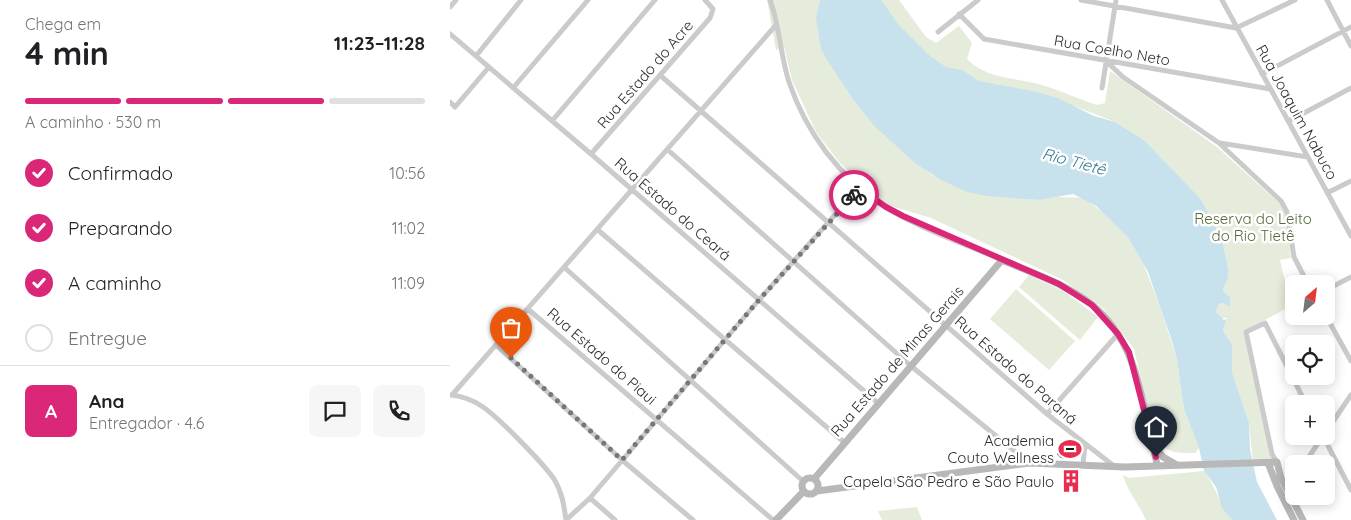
<!DOCTYPE html>
<html lang="pt">
<head>
<meta charset="utf-8">
<style>
	:root { --surface:#fff; --page:#f6f6f6; --text:#202124; --muted:#757577; --line:#e0e0e0; --accent:#db2777 }
	body { margin:0; font-family:Quicksand,sans-serif; background:var(--page); color:var(--text); height:100vh; display:flex; flex-direction:column; font-size:19px; white-space:nowrap }
	* { box-sizing:border-box; margin:0 }
	p { font-size:16px; color:var(--muted) }
	.icon { flex:none; width:28px; height:28px; fill:none; stroke:currentColor; stroke-width:2; stroke-linecap:round; stroke-linejoin:round }
	.map { position:relative; flex:1; overflow:hidden }
	.panel { display:flex; flex-direction:column; background:var(--surface); width:450px }
	.panel>* { flex:none }
	.needle { width:32px; rotate:28deg }
	.fabs { position:absolute; left:835px; top:275px; display:grid; gap:10px }
	.fabs a { display:grid; place-items:center; width:50px; height:50px; border-radius:8px; background:var(--surface); box-shadow:0 2px 12px #0003; font-size:25px }
	.pin { position:absolute; display:grid; place-items:center; width:42px; height:42px; color:#fff; margin:-51px -21px; border-radius:50% 50% 50% 0; rotate:-45deg; box-shadow:0 0 5px #0007 }
	.pin .icon { rotate:45deg }
	.courier { position:absolute; display:grid; place-items:center; width:50px; height:50px; margin:-25px; border:4px solid #db2777; border-radius:50%; background:#fff; color:#222; box-shadow:0 1px 6px #0007 }
	.summary em { font-style:normal; font-weight:800 }
	.summary div { display:flex; flex-direction:column-reverse }
	.summary { display:flex; align-items:center; justify-content:space-between; height:85px; padding:0 25px }
	h1 { font-size:32px; font-weight:800; line-height:38px }
	.bar { display:grid; grid-template-columns:repeat(4,1fr); gap:8px 5px; align-content:center; height:60px; padding:0 25px }
	.bar i { height:6px; border-radius:4px; background:var(--line) }
	.bar .selected { background:var(--accent) }
	.bar p { grid-column:span 4 }
	.line { display:flex; align-items:center; gap:12px; padding:0 25px; border-top:1px solid var(--line) }
	.line div { flex:1 }
	.round { display:grid; place-items:center; flex:none; width:52px; height:52px; border-radius:8px; background:var(--page) }
	ol { padding:0 25px; list-style:none }
	li { display:flex; align-items:center; gap:15px; height:55px }
	li p { margin-inline-start:auto }
	li .icon { padding:5px; border-radius:50%; background:var(--accent); color:#fff; stroke-width:4 }
	li:last-child { color:var(--muted) }
	li i { width:28px; height:28px; border:2px solid var(--line); border-radius:50% }
	main { display:flex; flex:1; min-height:0 }
	.map>svg:first-child { display:block }
	.green { fill:#e6ecdb }
	.water { fill:#c7e2ec }
	.building { fill:#151515 }
	.lines { fill:none; stroke-linecap:round; stroke-linejoin:round }
	.street { stroke:#cbcbcb; stroke-width:5 }
	.secondary { stroke:#b8b8b8; stroke-width:7 }
	.done { stroke:#777; stroke-width:5; stroke-dasharray:0 9 }
	.route { stroke:#db2777; stroke-width:6 }
	.labels { text-anchor:middle; dominant-baseline:central; stroke-width:5; stroke-linejoin:round; paint-order:stroke }
	.street-label { font-size:15px; fill:#2e2e2e; stroke:#fff }
	.park-label { font-size:15px; fill:#566b3b; stroke:#fff }
	.poi-label { font-size:15px; fill:#2e2e2e; stroke:#fff; text-anchor:end }
	.water-label { font-size:16px; font-style:italic; fill:#3a7a92; stroke:#fff }
</style>
</head>
<body>
<main>
<section class="panel">
<div class="summary"><div><h1>4 min</h1><p>Chega em</p></div><em>11:23–11:28</em></div>
<div class="bar"><i class="selected"></i><i class="selected"></i><i class="selected"></i><i></i><p>A caminho · 530 m</p></div>
<ol>
<li><svg class="icon" aria-label="check" viewBox="0 0 24 24"><path d="M5 12l5 5 9-10"/></svg>Confirmado<p>10:56</p></li>
<li><svg class="icon" aria-label="check" viewBox="0 0 24 24"><path d="M5 12l5 5 9-10"/></svg>Preparando<p>11:02</p></li>
<li><svg class="icon" aria-label="check" viewBox="0 0 24 24"><path d="M5 12l5 5 9-10"/></svg>A caminho<p>11:09</p></li>
<li><i></i>Entregue</li>
</ol>
<div class="line" style="height:90px"><b class="round" style="background:var(--accent);color:#fff">A</b><div><b>Ana</b><p>Entregador · 4.6</p></div><a class="round"><svg class="icon" aria-label="chat" viewBox="0 0 24 24"><path d="M4 5h16v11H9l-5 4z"/></svg></a><a class="round"><svg class="icon" aria-label="phone" viewBox="0 0 24 24"><path d="M5 4h4l2 5-3 2q2 4 5 5l2-3 5 2v4C11 20 4 13 5 4z"/></svg></a></div>
</section>
<div class="map">
<svg width="901" height="520" viewBox="0 0 901 520">
	<rect width="100%" height="100%" fill="#fff"/>
	<path class="green" d="M317,0H370L385,70L402,98L424,126L463,161L482,175L524,193L590,200L606,197L634,198L660,218L678,237L693,263L711,309L727,360L734,409L749,448L745,453C724,453 718,454 705,436L684,349L653,308L613,280L481,218L438,205L421,192L390,163L366,132L342,80L334,47L326,50Z
		M413,0H449L476,37L486,43L509,26L522,43L517,59C537,80 567,77 592,85C611,91 629,99 647,105L655,103L660,71L767,147L829,203L835,213L841,258L830,260L836,285L844,297V304L795,331L826,462H803L799,423L782,372V344L773,331L776,320L779,318H771L766,312L769,304L774,303L776,296L773,290L778,278V267L772,239L764,222L750,198L694,140L665,122L588,92L566,90L547,84L510,86Z
		M579,275L615,292L648,317L630,340L569,287Z
		M566,289L625,341L599,370L540,319Z
		M754,471C766,487 769,504 782,520H696C689,504 677,491 673,475L679,478Z
		M467,507L472,520H432L428,511Z"/>
	<path class="water" d="M370,0H431L448,24L480,56L496,67L512,70L529,81L588,92L610,99L644,116L665,122L694,140L750,198L764,222L772,239L778,267V278L773,290L776,295L780,296V307L774,303L769,304L766,312L774,320L780,317L776,320L773,331L782,344V372L799,423L800,449L807,482L827,520H782L772,508L766,487L754,471L749,448L734,409L727,360L721,338L698,272L678,237L646,206L623,194L590,200L537,196L517,192L491,180L466,164L424,126L402,98L377,60L371,49L366,18Z"/>
	<path class="building" d="M620,440L628,447V454L620,459L611,458L607,454Z"/>
	<g class="lines">
		<path class="street" d="M320,0C330,26 330,55 339,82C356,132 389,177 434,206C467,228 515,244 552,260
			M631,0L786,28L845,0
			M772,0L901,236
			M877,0L901,46
			M0,7L6,0
			M509,14L534,39L820,89
			M488,32L528,0
			M0,34L141,154L429,404
			M26,56L71,0
			M657,62L673,77L769,143L831,201L837,212L844,257L858,284
			M812,74L901,27
			M211,76L597,414L664,466
			M63,88L138,0
			M652,88L666,0
			M0,102L5,107L39,67
			M102,121L205,0
			M839,121L901,88
			M770,143L858,157
			M218,150L461,366L579,463
			M141,154L260,18L263,9L255,0
			M877,193L901,181
			M148,230L395,443
			M115,268L354,482
			M876,290L901,277
			M78,309L323,520
			M876,316L901,361
			M47,346L172,460L243,520
			M1,395C12,396 23,400 33,407C49,418 93,463 104,479C112,492 114,505 116,520
			M2,395L326,25
			M597,414L668,334
			M876,432L901,395
			M873,436L901,490
			M827,462L822,454L796,332L815,323L856,404
			M633,464L635,445
			M854,464L873,436
			M837,489L844,479
			M140,498L165,520
			M116,520L140,498L308,301L409,188"/>
		<path class="secondary" d="M705,447L713,457L727,465
			M818,463L827,486L844,520
			M352 486a8 8 0 1 1 16 0a8 8 0 1 1-16 0Z
			M364,479L552,260C582,273 614,283 641,304C683,337 691,390 701,440C703,449 706,456 707,466
			M367,491L579,463L675,467L827,462L831,478L853,520
			M326,520L354,491"/>
	</g>
	<g class="lines">
		<path class="done" d="M61,358L172,460L308,301L404,195"/>
		<path class="route" d="M404,195L409,188L436,207L453,216L609,284L642,305L668,334L679,352L706,457"/>
	</g>
	<defs>
		<symbol id="stadium-bare" viewBox="-9 -9 18 18"><path d="M0-5a6.5 5 0 1 0 0 10a6.5 5 0 1 0 0-10ZM-3.5-1.8h7v3.6h-7Z" fill="#e92d4f" stroke="#fff" stroke-width="2.5" paint-order="stroke"/></symbol>
		<symbol id="building-bare" viewBox="-9 -9 18 18"><path d="M-4-6H4V6H1V3H-1V6H-4ZM-2.5-4.3h1.7v1.8h-1.7ZM.8-4.3h1.7v1.8H.8ZM-2.5-1h1.7V.8h-1.7ZM.8-1h1.7V.8H.8Z" fill="#e92d4f" stroke="#fff" stroke-width="2.5" paint-order="stroke"/></symbol>
	</defs>
	<g fill-rule="evenodd">
		<use href="#stadium-bare" x="604" y="433" width="32" height="32"/>
		<use href="#building-bare" x="605" y="465" width="32" height="32"/>
	</g>
	<g class="labels">
		<g class="street-label">
			<text transform="translate(662 50) rotate(10)">Rua Coelho Neto</text>
			<text transform="translate(195 74) rotate(-49)">Rua Estado do Acre</text>
			<text transform="translate(847 112) rotate(61)">Rua Joaquim Nabuco</text>
			<text transform="translate(223 209) rotate(41)">Rua Estado do Ceará</text>
			<text transform="translate(152 356) rotate(41)">Rua Estado do Piaui</text>
			<text transform="translate(447 361) rotate(-49)">Rua Estado de Minas Gerais</text>
			<text transform="translate(566 370) rotate(41)">Rua Estado do Paraná</text>
		</g>
		<g class="park-label">
			<text x="803" y="218">Reserva do Leito<tspan x="803" dy="17">do Rio Tietê</tspan></text>
		</g>
		<g class="poi-label">
			<text x="604" y="440">Academia<tspan x="604" dy="17">Couto Wellness</tspan></text>
			<text x="604" y="481">Capela São Pedro e São Paulo</text>
		</g>
		<g class="water-label">
			<text transform="translate(624 161) rotate(15)">Rio Tietê</text>
		</g>
	</g>
</svg>
<div class="fabs">
<a><svg class="needle" viewBox="-14 -14 28 28"><path d="M0-13l5 13h-10z" fill="#e53935"/><path d="M0 13l5-13h-10z" fill="#757577"/></svg></a>
<a><svg class="icon" aria-label="locate" viewBox="0 0 24 24"><circle cx="12" cy="12" r="6"/><path d="M12 2v4M12 18v4M2 12h4M18 12h4"/></svg></a>
<a>+</a>
<a>−</a>
</div>
<div class="pin" style="left:61px;top:358px;background:#ea580c"><svg class="icon" aria-label="bag" viewBox="0 0 24 24"><path d="M5 8h14l-1 12H6zM9 8a3 3 0 0 1 6 0"/></svg></div>
<div class="pin" style="left:706px;top:457px;background:#1f2937"><svg class="icon" aria-label="home" viewBox="0 0 24 24"><path d="M3 11l9-7 9 7M6 9v11h12V9"/></svg></div>
<div class="courier" style="left:404px;top:195px"><svg class="icon" aria-label="bike" viewBox="0 0 24 24"><circle cx="6" cy="16" r="4"/><circle cx="18" cy="16" r="4"/><path d="M6 16l4-8h5l3 8M10 8l3 8H6M13 5h3"/></svg></div>
</div>
</main>
</body>
</html>
